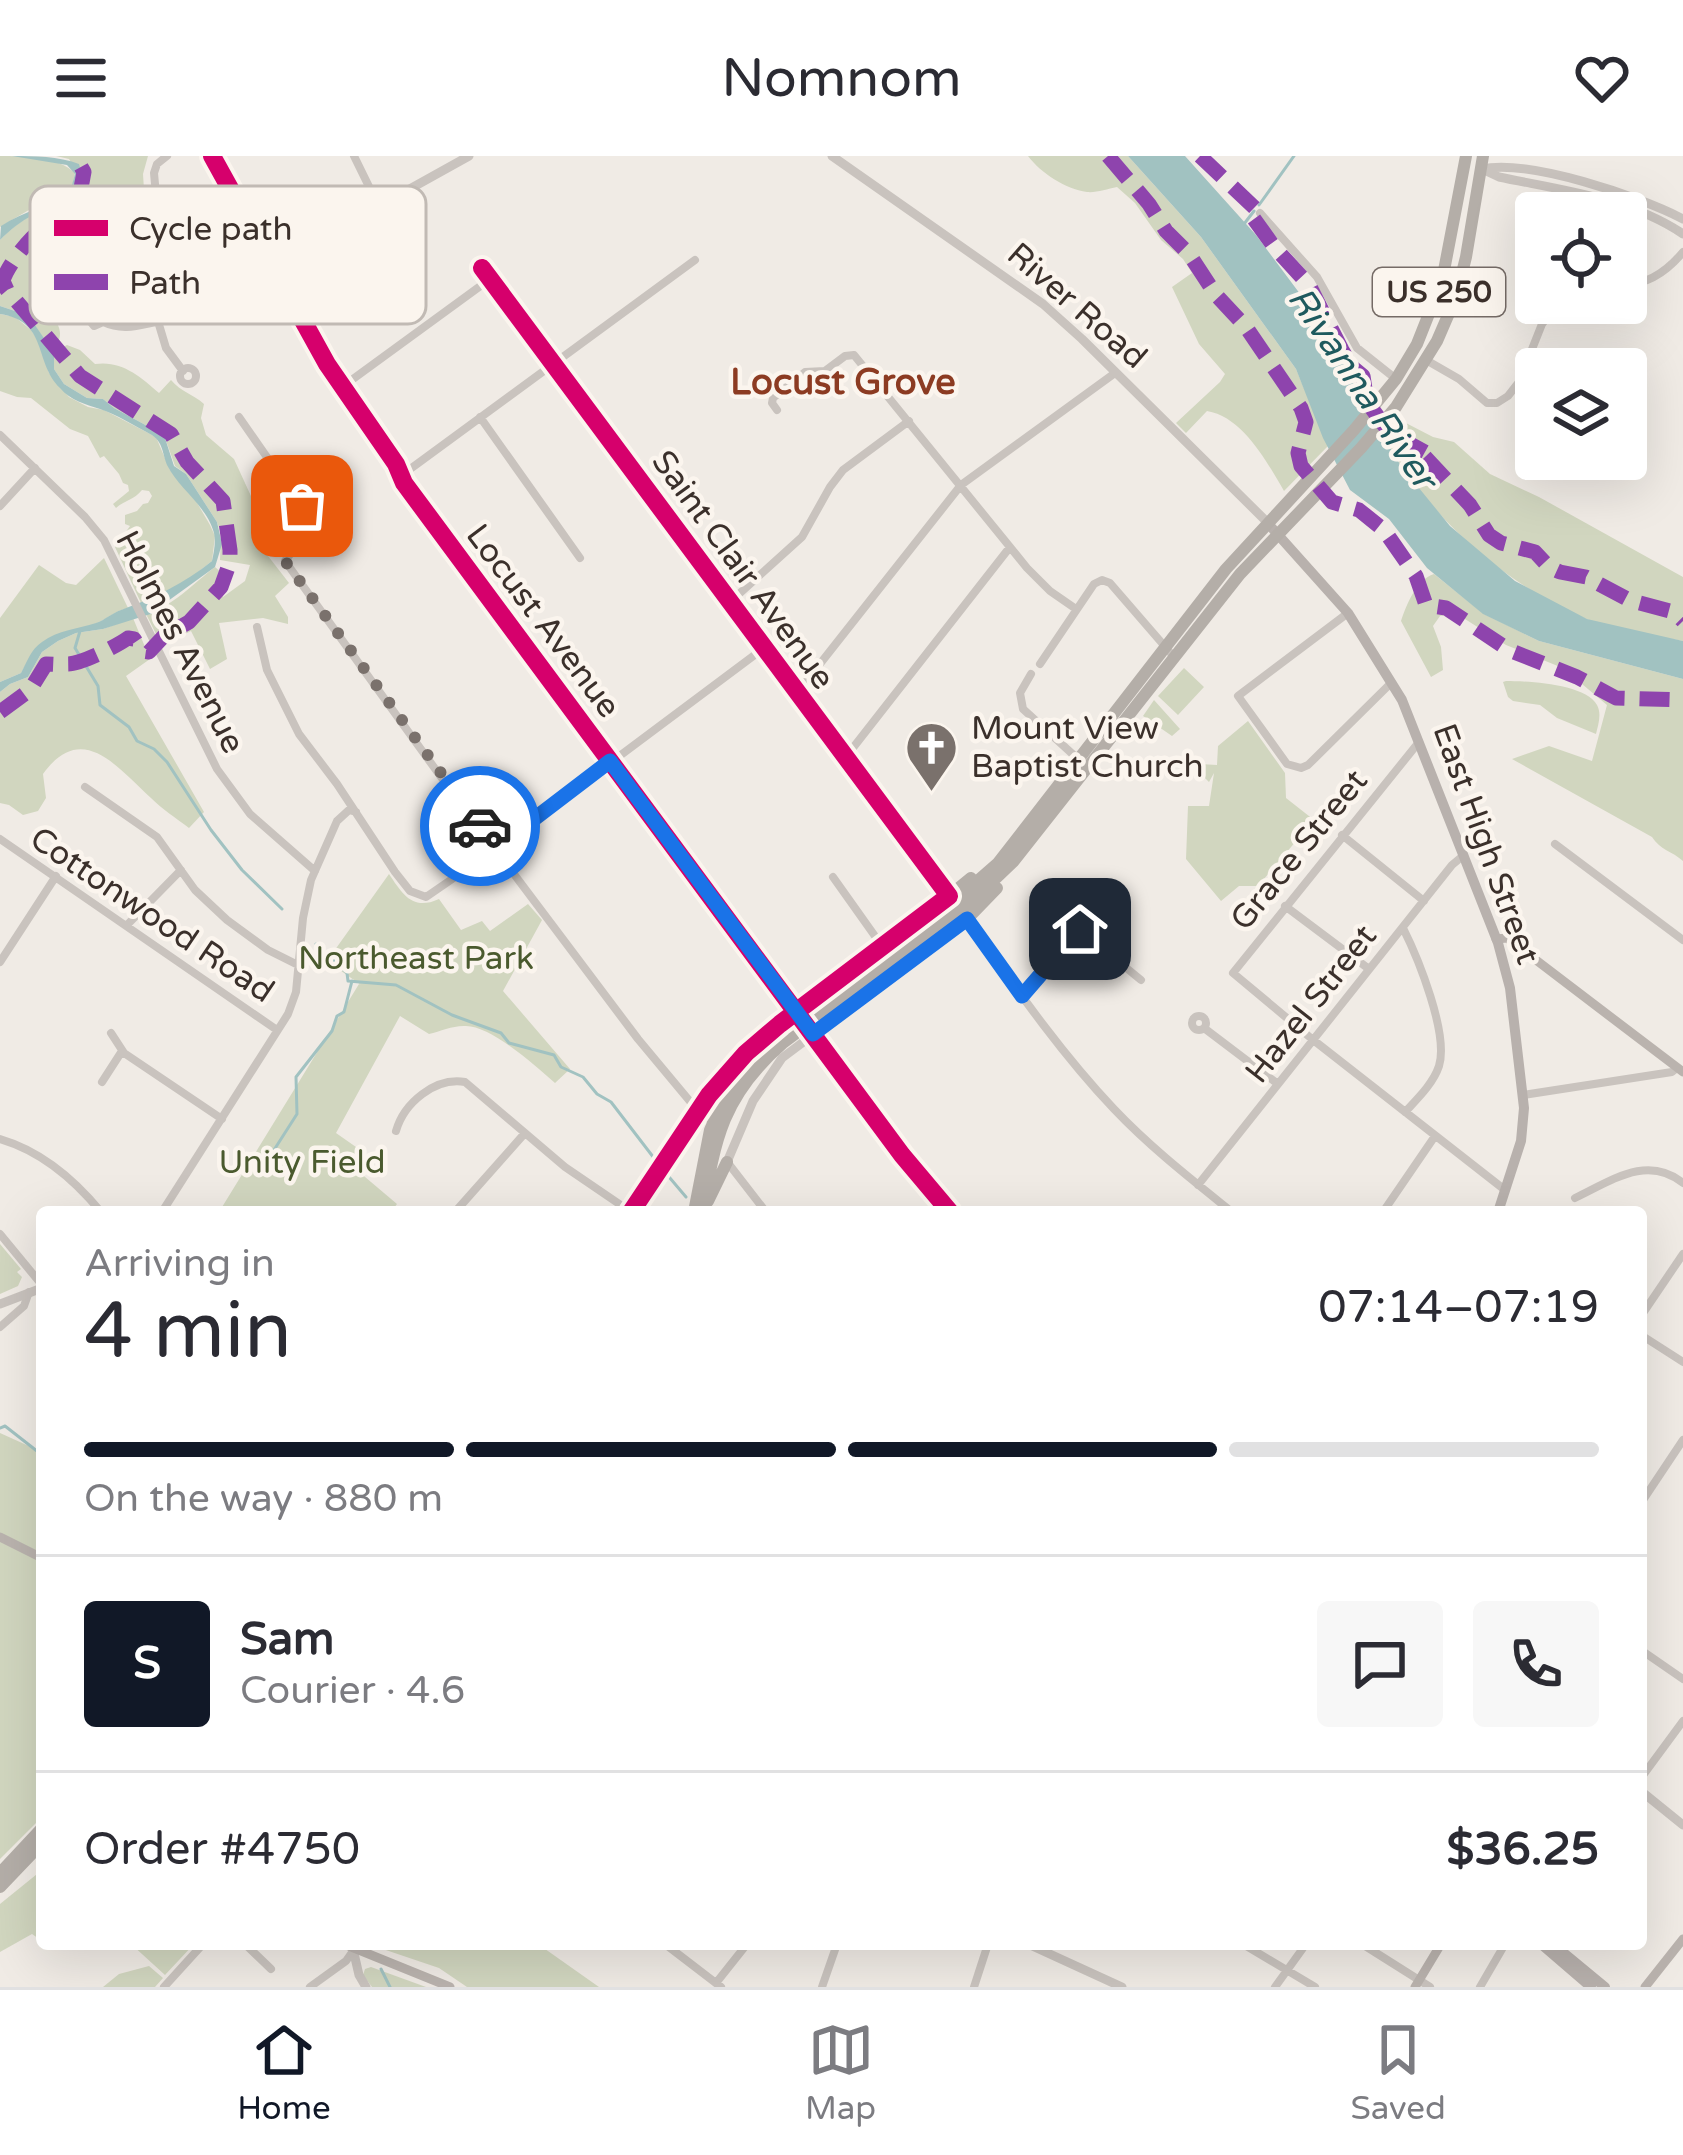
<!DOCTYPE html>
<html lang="en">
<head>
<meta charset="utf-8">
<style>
	:root { --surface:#fff; --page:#f7f7f7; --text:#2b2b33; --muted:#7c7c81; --line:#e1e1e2; --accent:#111827 }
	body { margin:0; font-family:"Varela Round",sans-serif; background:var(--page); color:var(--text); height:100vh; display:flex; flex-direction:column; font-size:45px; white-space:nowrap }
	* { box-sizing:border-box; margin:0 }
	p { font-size:39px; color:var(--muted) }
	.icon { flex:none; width:66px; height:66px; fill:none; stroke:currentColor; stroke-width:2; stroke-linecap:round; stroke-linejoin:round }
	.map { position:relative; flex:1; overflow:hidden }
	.panel { position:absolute; left:36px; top:1050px; width:1611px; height:744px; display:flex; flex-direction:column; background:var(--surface); border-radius:12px; box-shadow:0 12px 48px #0002 }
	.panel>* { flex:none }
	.tools { position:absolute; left:1515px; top:36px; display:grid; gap:24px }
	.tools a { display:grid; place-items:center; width:132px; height:132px; border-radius:12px; background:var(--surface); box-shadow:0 12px 48px #0002; font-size:60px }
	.pin { position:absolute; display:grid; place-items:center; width:102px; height:102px; color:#fff; margin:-51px; border-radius:24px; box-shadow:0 6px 18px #0006 }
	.courier { position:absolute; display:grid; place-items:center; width:120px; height:120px; margin:-60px; border:9px solid #1a73e8; border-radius:50%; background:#fff; color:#222; box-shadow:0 3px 15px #0007 }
	.headline em { font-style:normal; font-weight:600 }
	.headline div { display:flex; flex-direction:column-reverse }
	.headline { display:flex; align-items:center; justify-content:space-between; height:204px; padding:0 48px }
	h1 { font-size:78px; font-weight:600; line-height:90px }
	.bar { display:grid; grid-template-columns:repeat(4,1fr); gap:18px 12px; align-content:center; height:144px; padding:0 48px }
	.bar i { height:15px; border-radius:9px; background:var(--line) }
	.bar .selected { background:var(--accent) }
	.bar p { grid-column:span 4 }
	.line { display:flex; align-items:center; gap:30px; padding:0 48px; border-top:3px solid var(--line) }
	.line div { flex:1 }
	.round { display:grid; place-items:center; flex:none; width:126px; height:126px; border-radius:12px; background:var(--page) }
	header { display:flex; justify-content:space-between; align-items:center; height:156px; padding:0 48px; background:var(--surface); font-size:54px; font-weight:600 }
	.dock { display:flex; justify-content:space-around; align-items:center; height:168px; border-top:3px solid var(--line); background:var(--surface); font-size:33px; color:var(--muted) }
	.dock a { display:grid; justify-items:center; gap:6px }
	.dock .selected { color:var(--accent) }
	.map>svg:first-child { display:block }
	.green { fill:#d1d6bf }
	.water { fill:#a1c2c1 }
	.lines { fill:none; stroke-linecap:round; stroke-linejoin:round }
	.stream { stroke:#a1c2c1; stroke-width:3 }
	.minor { stroke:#c9c3be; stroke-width:8 }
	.tertiary { stroke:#c9c3be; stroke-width:9 }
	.secondary { stroke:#bab3ae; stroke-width:9 }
	.primary { stroke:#b8b1ad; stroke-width:10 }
	.trunk { stroke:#b4aea8; stroke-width:12 }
	.quiet { stroke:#8e44ad; stroke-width:15; stroke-dasharray:30 15; stroke-linecap:butt }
	.cycleway-casing { stroke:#fbf5ee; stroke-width:26 }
	.cycleway { stroke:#d6006c; stroke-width:18 }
	.done { stroke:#7a716c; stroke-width:12; stroke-dasharray:0 21.6 }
	.route { stroke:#1a73e8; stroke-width:15 }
	.labels { text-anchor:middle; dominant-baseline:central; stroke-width:9; stroke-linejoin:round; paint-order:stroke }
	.shield { fill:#fbf5ee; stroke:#756b66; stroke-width:3 }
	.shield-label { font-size:30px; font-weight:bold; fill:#3b302b }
	.street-label { font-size:33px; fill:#3b302b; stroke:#fbf5ee }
	.poi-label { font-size:33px; fill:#3b302b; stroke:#fbf5ee; text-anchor:start }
	.park-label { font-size:33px; fill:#4a5a2e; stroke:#fbf5ee }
	.neighbourhood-label { font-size:36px; font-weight:bold; fill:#8c3b22; stroke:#fbf5ee }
	.water-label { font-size:36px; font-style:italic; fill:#1f5a5e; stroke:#fbf5ee }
	.key { fill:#fbf5ee; stroke:#c1bab4; stroke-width:3 }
	.key-label { font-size:33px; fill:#3b302b }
</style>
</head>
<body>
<header><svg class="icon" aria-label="menu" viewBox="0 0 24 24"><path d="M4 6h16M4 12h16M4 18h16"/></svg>Nomnom<svg class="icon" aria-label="heart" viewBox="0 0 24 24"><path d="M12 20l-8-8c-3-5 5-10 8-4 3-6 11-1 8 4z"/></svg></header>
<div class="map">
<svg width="1683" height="1831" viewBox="0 0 1683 1831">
	<rect width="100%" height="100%" fill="#f0ebe5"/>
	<path class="green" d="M0,0C24,0 59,1 75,17L71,36L54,47L34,51L0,71Z
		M56,0H148L143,18L147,80L123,81L104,110C86,115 70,110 50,116L48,130L57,148L50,157C58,168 63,174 58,187L61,192L67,189L80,194L95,208C121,204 140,220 159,237L171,224C181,236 193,238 204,248L201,262L206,279L234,303L268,377L258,387L289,427L275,440L288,461V468L263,462L219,467L227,503L210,513L191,475L162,490L146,458C172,451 194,427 215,411L222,417L216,430L223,441L245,425L250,409L220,404L221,378L217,366L186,318L175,310L164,279L114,252L103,243L87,242L64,228L54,213L53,197L33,166L27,159L0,150V84C10,74 21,64 34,58C63,44 64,59 82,25L69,3Z
		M1028,0H1128L1201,81L1296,213L1328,290L1284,335C1267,306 1243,261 1207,255L1186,277L1176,267L1220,226L1225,218L1199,188L1172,131L1192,117L1183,103L1161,84L1135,47L1117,31C1107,33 1096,37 1087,36C1065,33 1041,17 1028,0Z
		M0,158L15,161L31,174L39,186L49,217L69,241L88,251L104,254L156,281L170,314L196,345L210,369L215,380L212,405L187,425L141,447L115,391L130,370L125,368V359L137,355L143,348L148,347L152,340L149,335L142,334C134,344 125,344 116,352L113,348L129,335L128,329L123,327L119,318L104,300L100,302L88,280L70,273L31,242L17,241L0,235Z
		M1404,266L1433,281L1454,286L1490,318L1539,341L1683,421V485C1651,479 1614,475 1584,462C1503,427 1432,363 1387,287Z
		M104,402L128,452C114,455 105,465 92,469C53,480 41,481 21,517L0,526V462L39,409L66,427L76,429Z
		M1434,418L1484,458L1539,485L1683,523V705C1672,695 1660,694 1652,681L1512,603L1549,590L1592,605L1607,549L1582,528L1575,517L1506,489L1457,458L1440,460L1433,470L1441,491L1443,514L1431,521L1401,465C1407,448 1416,424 1434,418Z
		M133,462L150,503L126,520L204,656L189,672C176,662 162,653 151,642C117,611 82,564 43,618L46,642L38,655L23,659L9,649L0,647V536L10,528L28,521L42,496L58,485L76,477L103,473Z
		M1184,512L1204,531L1178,559L1158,540Z
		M1506,525C1527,525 1586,528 1597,549C1602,558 1598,569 1596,578L1557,562L1540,549L1513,545L1508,541L1503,526Z
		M1154,544L1180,573L1172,580L1143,560Z
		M1248,565L1285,617L1286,642L1314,664L1258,730H1239L1221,745L1186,703L1188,650H1209L1214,617L1209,626L1197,614L1200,608L1217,609L1218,590Z
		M389,718C403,739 413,755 439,743L461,774L482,765L490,775L528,748L542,764L503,835L570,913L555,927C536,910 491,870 466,870C454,869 441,875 429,878L400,860L336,977L366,998L358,1015L397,1048L391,1056H219L359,828L361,829L327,805Z
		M0,1088L21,1113L17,1116L22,1121L18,1130L0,1138Z
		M0,1277L42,1296V1661L0,1703Z
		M42,1714V1785L32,1778L0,1796V1748Z
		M131,1788H194L165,1819Z
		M368,1788H538L599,1831H467L439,1812Z
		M149,1810L163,1822L155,1831H103L119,1818Z
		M371,1811L426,1831H372L363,1819L365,1813Z"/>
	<path class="water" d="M12,0C35,0 58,0 79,8C92,52 58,46 33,59C21,65 10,74 0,84L1,70C24,55 51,50 70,36L75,18L67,9Z
		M1128,0H1185L1256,79L1327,174L1360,241L1401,310L1450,370L1515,425L1587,463L1683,485V523L1539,485L1483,458L1427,412L1389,363L1350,334L1323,282L1296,213L1201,81Z
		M0,150L27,159L33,166L54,197V213L64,228L87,242L103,243L114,252L164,279L174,310L186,318L217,366L222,388L215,411L168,445L160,455L103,473L76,477L58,485L42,496L28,521L10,528L0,536V526L21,517C27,506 31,493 42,486C58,474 78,473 96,467C105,464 112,457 121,454C154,442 185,427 212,405C214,396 216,386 214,377C207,350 179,333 167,309C162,296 163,285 150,278C135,270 116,258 100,253C85,248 71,245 60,232C33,205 49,166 0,158Z"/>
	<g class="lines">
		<path class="stream" d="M1259,49L1294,0
			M1244,68L1254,55
			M80,475L75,492L98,530L100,549L129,571L137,585L154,593L167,606L211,674L242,714L282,753
			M316,788L347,817L348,825L396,829L452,859L501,877L509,887L554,899L561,911L583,921L597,938L611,946L657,1006
			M664,1015L686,1041
			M258,1019L297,958L296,921L332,875L337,860L344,856L352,825
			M0,1272L5,1270L42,1299
			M381,1813L390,1831"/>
		<path class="minor" d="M167,0L157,8L154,17L157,50L154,152L166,192L183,215
			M212,0L273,109
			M354,0L379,51
			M1260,57L1317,121L1357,192L1396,223
			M482,112L949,740
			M1626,128C1650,128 1668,114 1683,96
			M103,166L101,156L93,155L89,164L94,170L103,166C122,175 137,170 156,166
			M1426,204L1459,223L1487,247H1497L1508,240L1519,226L1542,168L1558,147
			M180 220a8 8 0 1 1 16 0a8 8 0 1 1-16 0Z
			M342,231L490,123
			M777,254L772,247L773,242L805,216L825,215L845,200L854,199L1027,412L1050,435L1076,453
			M239,261L305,356V378L285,405L441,621L638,883L698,955
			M480,261L580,402
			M0,279L85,361L104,384L217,613L250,658L315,715
			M402,319L695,104
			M0,350L35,312
			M730,446L802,381L830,331L843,314L909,265
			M1348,457L1238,540L1287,608L1301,612L1308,609L1391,527
			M257,471L267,514L299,578L337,628L395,716L410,735L426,741L487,699L764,492
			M1040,508L1094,428L1102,424L1110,427L1174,501
			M1031,518L1020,537L1023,553L1078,603
			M797,537L961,329L1115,217
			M1419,586L1233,817L1312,883L1505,1034
			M845,602L1010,391
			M85,631L157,681L195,734L227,764L268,794L298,809
			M1342,679L1424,745
			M0,683L277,874
			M1555,688L1683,784
			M833,721L882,790
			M1285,750L1369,813
			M967,763C1013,828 1059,895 1114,953C1150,991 1191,1023 1232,1056
			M127,769L181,714
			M1403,772C1418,802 1449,878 1439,910C1433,928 1417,943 1405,956
			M1080,774L1141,824
			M0,806L56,720
			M1022,840L1113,734
			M1192 867a7 7 0 1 1 14 0a7 7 0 1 1-14 0Z
			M1204,872L1278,928
			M111,877L124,897L222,963
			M102,926L122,895
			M1523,939L1672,916L1677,912
			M396,975C404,947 435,921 465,926L565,1011L631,1056
			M0,983C41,995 74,1023 101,1056
			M728,1007L766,1056
			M1198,1029L1452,709L1464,699
			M1575,1042C1611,1025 1647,998 1683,1027
			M162,1056L288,858L296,836L303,762L311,724L337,665L349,654L356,656
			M455,1056L525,977
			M631,1056L714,933
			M1383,1056L1435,980
			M0,1078L42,1129
			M1641,1160L1683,1098
			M0,1171L24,1150L29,1136
			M1641,1179L1683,1206
			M1641,1347L1683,1284
			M1641,1494L1683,1523
			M1641,1622L1683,1565
			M245,1788L271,1813
			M665,1788L721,1831
			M1243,1788L1315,1831
			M1362,1788L1430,1831
			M716,1827L747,1788
			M164,1831L203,1788
			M310,1831L346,1805L353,1795
			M822,1831L837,1788
			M974,1831L988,1788
			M1275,1831L1306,1788
			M1480,1831L1505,1788"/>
		<path class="tertiary" d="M469,0L273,109L327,208L396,308L404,327L902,999L950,1056
			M832,0L1043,148L1082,183L1267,366
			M1482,13L1499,21C1561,34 1630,42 1683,78
			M1482,13C1529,3 1639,40 1683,63
			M719,927L762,882L949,740
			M727,1006L753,945L782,902L967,763
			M0,1148L42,1132
			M1641,1635L1683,1669
			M1028,1788L1122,1831
			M353,1793L359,1819L366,1831"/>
		<path class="secondary" d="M1496,783L1507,782L1683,916
			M0,1381L42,1402
			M344,1788L450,1831
			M1415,1831L1441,1788
			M1645,1831L1683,1783"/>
		<path class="primary" d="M1272,372L1348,457L1402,544L1498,787L1510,832L1524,952L1521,985L1498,1056
			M1541,1788L1591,1831
			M1553,1788L1605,1831"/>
		<path class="trunk" d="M949,740L971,722
			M967,763L997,732
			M709,961L719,927
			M708,1045L727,1006
			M694,1056L710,974L725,941L747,911L778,881L934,763L998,707L1226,413L1354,274L1396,223L1417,188L1442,125L1466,0
			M703,1056C715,982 723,939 783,887L969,748L1013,706L1240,418L1361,292L1396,251L1437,185L1456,141L1466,101L1483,0
			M0,1717L42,1672
			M0,1731L42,1687"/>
		<path class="quiet" d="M1108,0L1149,48L1166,75L1189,98L1216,139L1246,171L1301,252L1306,266L1298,297L1301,310L1332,346L1359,354L1384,374L1416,420L1426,449L1446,452L1509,494L1577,521L1616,542L1683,544
			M1200,0L1260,57
			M1254,63L1275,92L1309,129L1342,194L1352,211L1363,220L1367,246L1390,277L1425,296
			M1425,301L1470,349L1489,379L1501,387L1535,396L1549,411L1560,416L1586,421L1629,444L1674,456L1683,465
			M0,556L30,534L46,508C53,508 61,509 68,508C81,508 117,490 128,482L134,483L142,495L149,496L163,481L189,466L221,431L230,406V394L223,345L187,306L171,278L80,220L7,134L3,125C6,111 35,73 50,69C52,68 69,67 71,67L76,59L84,16L75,0"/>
		<defs>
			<path id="cycleway" d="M212,0L327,208L396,308L404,327L902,999L950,1056
				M482,112L949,740L780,868L746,897L709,939L631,1056"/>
		</defs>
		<use href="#cycleway" class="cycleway-casing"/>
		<use href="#cycleway" class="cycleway"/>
	</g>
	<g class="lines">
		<path class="done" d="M302,350C312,374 300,387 285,405L480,670"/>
		<path class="route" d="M480,670L496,692L610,605L813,878L967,763L1022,840L1080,773"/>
	</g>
	<defs>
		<symbol id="church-pin" viewBox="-11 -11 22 30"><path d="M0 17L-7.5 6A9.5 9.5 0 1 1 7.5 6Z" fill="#7a716c" stroke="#fbf5ee"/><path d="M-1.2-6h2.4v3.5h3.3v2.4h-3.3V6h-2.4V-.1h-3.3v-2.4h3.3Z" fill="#fff"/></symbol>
	</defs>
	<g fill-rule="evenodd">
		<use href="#church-pin" x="902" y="562" width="59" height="81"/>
	</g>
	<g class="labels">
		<rect class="shield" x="1373" y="112" width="132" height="48" rx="9"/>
		<g class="shield-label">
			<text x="1439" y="136">US 250</text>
		</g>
		<g class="street-label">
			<text transform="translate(1077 150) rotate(41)">River Road</text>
			<text transform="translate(743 414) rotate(54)">Saint Clair Avenue</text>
			<text transform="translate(543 465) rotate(53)">Locust Avenue</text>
			<text transform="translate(180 486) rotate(63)">Holmes Avenue</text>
			<text transform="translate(1486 688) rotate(70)">East High Street</text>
			<text transform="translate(1299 694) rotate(-51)">Grace Street</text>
			<text transform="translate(152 759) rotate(34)">Cottonwood Road</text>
			<text transform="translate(1311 848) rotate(-52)">Hazel Street</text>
		</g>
		<g class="poi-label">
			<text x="971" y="572">Mount View<tspan x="971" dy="38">Baptist Church</tspan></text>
		</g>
		<g class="park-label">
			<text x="416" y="802">Northeast Park</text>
			<text x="302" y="1006">Unity Field</text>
		</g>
		<g class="neighbourhood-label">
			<text x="843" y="226">Locust Grove</text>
		</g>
		<g class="water-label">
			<text transform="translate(1362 232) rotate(56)">Rivanna River</text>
		</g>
	</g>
	<rect x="30" y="30" width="396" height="138" rx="18" class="key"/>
	<rect x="54" y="64" width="54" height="16" fill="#d6006c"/>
	<rect x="54" y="118" width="54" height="16" fill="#8e44ad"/>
	<g class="key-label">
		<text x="129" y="84">Cycle path</text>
		<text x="129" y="138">Path</text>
	</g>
</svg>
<div class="tools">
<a><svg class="icon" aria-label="locate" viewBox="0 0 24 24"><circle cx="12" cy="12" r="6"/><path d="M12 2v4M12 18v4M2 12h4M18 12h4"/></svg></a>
<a><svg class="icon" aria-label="layers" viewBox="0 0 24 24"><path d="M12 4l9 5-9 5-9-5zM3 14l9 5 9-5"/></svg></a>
</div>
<div class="pin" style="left:302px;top:350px;background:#ea580c"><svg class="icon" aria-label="bag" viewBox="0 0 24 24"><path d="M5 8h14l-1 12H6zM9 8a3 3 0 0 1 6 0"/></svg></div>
<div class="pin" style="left:1080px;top:773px;background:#1f2937"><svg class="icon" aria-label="home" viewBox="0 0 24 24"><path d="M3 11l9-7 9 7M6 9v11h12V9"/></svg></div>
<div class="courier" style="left:480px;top:670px"><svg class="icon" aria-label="car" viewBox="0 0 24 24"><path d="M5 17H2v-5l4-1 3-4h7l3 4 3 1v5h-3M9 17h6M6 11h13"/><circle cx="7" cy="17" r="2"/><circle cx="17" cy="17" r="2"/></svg></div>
<section class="panel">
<div class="headline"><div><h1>4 min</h1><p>Arriving in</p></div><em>07:14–07:19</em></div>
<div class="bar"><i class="selected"></i><i class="selected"></i><i class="selected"></i><i></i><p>On the way · 880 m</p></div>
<div class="line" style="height:216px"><b class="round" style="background:var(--accent);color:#fff">S</b><div><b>Sam</b><p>Courier · 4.6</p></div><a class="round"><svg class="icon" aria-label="chat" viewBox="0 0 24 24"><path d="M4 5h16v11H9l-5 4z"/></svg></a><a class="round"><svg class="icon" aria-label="phone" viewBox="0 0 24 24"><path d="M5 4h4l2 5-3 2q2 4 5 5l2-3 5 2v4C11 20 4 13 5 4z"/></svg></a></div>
<div class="line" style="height:156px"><div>Order #4750</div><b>$36.25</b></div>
</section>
</div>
<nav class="dock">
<a class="selected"><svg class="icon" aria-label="home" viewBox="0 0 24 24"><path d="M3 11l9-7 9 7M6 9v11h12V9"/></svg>Home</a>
<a><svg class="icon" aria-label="map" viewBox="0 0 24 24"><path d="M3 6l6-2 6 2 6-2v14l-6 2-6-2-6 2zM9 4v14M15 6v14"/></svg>Map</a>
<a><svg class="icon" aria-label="saved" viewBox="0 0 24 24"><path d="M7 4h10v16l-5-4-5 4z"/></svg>Saved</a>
</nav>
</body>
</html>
